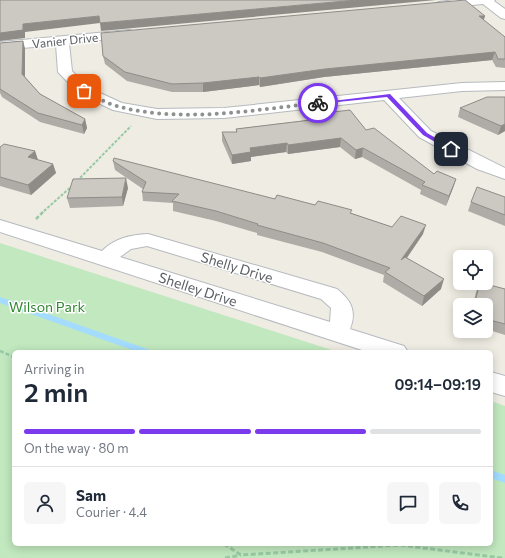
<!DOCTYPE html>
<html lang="en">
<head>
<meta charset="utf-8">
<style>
	:root { --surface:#fff; --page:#f6f6f7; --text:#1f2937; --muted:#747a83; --line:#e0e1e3; --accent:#7c3aed }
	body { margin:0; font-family:Commissioner,sans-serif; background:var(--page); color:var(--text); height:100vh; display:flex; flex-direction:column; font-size:15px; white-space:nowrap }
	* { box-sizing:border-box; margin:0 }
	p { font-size:13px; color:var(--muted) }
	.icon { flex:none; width:22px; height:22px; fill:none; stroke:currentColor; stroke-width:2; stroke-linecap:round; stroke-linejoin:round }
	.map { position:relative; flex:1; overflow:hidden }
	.side { position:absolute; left:12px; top:350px; width:481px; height:196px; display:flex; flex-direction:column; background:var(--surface); border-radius:6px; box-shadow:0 2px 10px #0003 }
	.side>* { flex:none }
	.fabs { position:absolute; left:453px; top:250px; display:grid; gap:8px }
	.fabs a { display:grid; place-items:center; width:40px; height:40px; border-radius:6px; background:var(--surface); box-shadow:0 2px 10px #0003; font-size:20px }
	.pin { position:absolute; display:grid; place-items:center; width:34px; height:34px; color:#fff; margin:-17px; border-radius:8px; box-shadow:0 2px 6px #0006 }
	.courier { position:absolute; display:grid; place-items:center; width:40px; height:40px; margin:-20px; border:3px solid #7c3aed; border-radius:50%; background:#fff; color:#222; box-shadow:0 1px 5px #0007 }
	.summary em { font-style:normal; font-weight:600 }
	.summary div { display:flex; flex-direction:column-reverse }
	.summary { display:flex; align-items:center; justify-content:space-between; height:68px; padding:0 12px }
	h1 { font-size:26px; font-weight:600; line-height:30px }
	.bar { display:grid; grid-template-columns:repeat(4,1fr); gap:6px 4px; align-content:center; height:48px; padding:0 12px }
	.bar i { height:5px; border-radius:3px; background:var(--line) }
	.bar .selected { background:var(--accent) }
	.bar p { grid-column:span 4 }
	.line { display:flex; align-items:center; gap:10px; padding:0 12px; border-top:1px solid var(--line) }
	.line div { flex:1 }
	.round { display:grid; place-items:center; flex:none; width:42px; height:42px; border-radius:6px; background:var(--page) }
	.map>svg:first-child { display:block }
	.green { fill:#c1e8bf }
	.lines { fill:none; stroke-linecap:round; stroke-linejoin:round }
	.stream { fill:#a3dcff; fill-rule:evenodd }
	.minor-casing { stroke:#b6babe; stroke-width:2 }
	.path-far2 { stroke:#97c9a3; stroke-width:2; stroke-dasharray:3 1.5; stroke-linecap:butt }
	.path-far1 { stroke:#97c9a3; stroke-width:2.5; stroke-dasharray:4 2; stroke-linecap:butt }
	.path { stroke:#97c9a3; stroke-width:3; stroke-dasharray:5 2.5; stroke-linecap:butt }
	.minor { fill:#fff; fill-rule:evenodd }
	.wall { fill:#afaca7 }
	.shaded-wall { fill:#8f8c88 }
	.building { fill:#ccc8c2; stroke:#8f8c88 }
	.route { fill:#7c3aed }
	.done { stroke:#8f9191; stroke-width:4; stroke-dasharray:0 7.2 }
	.labels { text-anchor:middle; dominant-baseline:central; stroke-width:3; stroke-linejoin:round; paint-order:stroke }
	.far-street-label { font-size:12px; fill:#5b6065; stroke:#fff }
	.street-label { font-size:14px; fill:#5b6065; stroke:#fff }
	.park-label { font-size:14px; fill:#328631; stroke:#fff }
</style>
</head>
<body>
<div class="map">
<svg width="505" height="558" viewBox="0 0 505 558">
	<rect width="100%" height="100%" fill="#efece3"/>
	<path class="green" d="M0,243L338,352H14V544H491V401L505,406V558H0Z"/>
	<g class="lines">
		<path class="stream" d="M0,297L150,350L151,352H138L0,303Z
			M491,470L505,475V483L491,478Z"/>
		<defs>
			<path id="minor" d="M455,0H495L494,1L505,9V19L501,18L483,4L439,8L433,5L439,2Z
				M129,30L133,31L135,34L133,37L69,43L72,71L89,88L122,103L157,109L224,108L462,83L505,82V90L462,91L399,98L431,131L505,168V179L477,169L419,137L384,100L224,118L157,119L113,110L79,94L58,72L56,45L0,50V42Z
				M0,220L102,251C115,238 130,235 148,234L337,289C351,300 357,311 350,329L404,346L408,352H368L0,232ZM147,246L321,299L331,308L330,322L120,257L131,249Z
				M491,372L505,376V396L491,392Z"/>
		</defs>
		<use href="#minor" class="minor-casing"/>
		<path class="path-far2" d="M77,181L131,126
			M44,211L72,186"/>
		<path class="path-far1" d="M36,219L45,210
			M0,351L14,357"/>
		<path class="path" d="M224,544L241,555L400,545L502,558
			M225,558L241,555"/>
		<use href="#minor" class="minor"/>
	</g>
	<path class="wall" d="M485,16L483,20L505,37V68L496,67L492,60L324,77L260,87L259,85L203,92H172L127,81L105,64L103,56Z
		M23,41L25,49V77L40,94L85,119L87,128L84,134L40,122L2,97L0,93V43Z
		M505,97V131L498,135L458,117L460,108Z
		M316,114L366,130L434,174L456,179L453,188L446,206L420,194L421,190L362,157L355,159L340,147L288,154L286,152L251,157V161L232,164L222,141V132H236V129L316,119Z
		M0,147L35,151L38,160L53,164L56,173L31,195L0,186Z
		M113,161L275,199L315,205L351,213L392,227L423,234L407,258L441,289L422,306L383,282L384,275L322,252L257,235V233L216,221L173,211V203L143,201L142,192L143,189L115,170Z
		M128,188L123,206L70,208L67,198Z
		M505,197V226L468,211L471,202Z
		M480,283L505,289V335L486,329V305H473L476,292Z"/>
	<path class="shaded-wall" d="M357,0H436L101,31L100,23Z
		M99,16L100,23L25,32V38L0,41V33L23,24Z
		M479,16H485L483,23Z
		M23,41L25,49V83L22,74Z
		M495,52L492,60L324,77L260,87V78L325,69Z
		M259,77V85L203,92V83Z
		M85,119L87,128L84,134L82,125Z
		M505,124V131L498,135L501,126Z
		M341,138L340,147L288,154V145Z
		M287,143L286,152L251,157V161L232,164V155L250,148Z
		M363,148L362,157L355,159L356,150Z
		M35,151L38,160L28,157Z
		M53,164L56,173L31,195L28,185Z
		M126,178L128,188L123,206L122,197Z
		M456,179L453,188L446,206L449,196Z
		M426,225L423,234L399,269L401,260Z
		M444,279L441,289L422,306L424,296Z"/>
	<path class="building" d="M0,0H357L100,23L99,16L23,24V30L0,33Z
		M465,0L485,16H479L505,37V59H498L495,52L325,69L260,78L259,77L203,83L172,84L125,72L103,56L101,33Z
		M23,41L22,74L40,94L85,119L82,125L38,113L0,89V43Z
		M487,97H505V124L501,126L460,108Z
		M350,110L366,130L374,128L434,174L437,171L456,179L449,196L422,185L425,182L363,148L356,150L341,138L288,145L287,143L250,148L251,152L232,155L222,132H237L236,129L319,119L316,114Z
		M4,144L35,151L28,157L53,164L28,185L0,177V147Z
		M114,158L275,199L277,195L315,205L318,201L352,210L350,213L392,227L401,216L426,225L401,260L405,257L444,279L424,296L385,272L390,268L323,243L257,225L258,224L216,211L172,201L179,194L142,192L146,182L113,161Z
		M126,178L122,197L67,198L73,179Z
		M477,187L505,197V215L471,202Z
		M480,283H482L505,289V324L486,319V305H474Z"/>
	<path class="route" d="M390,94L427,133L453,148V150H449L423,135L387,97L318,104L316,103Z"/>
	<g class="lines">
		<path class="done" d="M84,91C95,97 108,104 120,107C184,123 253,110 318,103"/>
	</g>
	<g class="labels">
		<g class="far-street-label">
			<text transform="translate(65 40) rotate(-6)">Vanier Drive</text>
		</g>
		<g class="street-label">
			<text transform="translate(237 267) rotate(17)">Shelly Drive</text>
			<text transform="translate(198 289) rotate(18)">Shelley Drive</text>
		</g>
		<g class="park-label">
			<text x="47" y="306">Wilson Park</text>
		</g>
	</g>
</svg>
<div class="fabs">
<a><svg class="icon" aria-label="locate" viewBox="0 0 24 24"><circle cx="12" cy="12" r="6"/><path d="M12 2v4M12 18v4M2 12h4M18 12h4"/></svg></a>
<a><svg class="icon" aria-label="layers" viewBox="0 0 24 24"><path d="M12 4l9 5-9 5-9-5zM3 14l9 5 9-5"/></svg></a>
</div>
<div class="pin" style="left:84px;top:91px;background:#ea580c"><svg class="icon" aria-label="bag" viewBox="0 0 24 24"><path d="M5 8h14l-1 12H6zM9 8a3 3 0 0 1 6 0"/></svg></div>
<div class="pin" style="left:451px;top:149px;background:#1f2937"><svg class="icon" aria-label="home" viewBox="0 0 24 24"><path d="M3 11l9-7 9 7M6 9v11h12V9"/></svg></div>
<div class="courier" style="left:318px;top:103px"><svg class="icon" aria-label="bike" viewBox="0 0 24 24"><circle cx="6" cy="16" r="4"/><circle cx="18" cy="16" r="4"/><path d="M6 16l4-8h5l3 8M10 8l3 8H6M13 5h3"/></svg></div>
<section class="side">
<div class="summary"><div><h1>2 min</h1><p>Arriving in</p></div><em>09:14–09:19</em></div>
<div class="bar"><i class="selected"></i><i class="selected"></i><i class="selected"></i><i></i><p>On the way · 80 m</p></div>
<div class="line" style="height:72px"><a class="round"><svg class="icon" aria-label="person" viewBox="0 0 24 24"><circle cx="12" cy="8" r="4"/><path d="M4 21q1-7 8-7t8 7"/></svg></a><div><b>Sam</b><p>Courier · 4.4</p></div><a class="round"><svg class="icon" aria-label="chat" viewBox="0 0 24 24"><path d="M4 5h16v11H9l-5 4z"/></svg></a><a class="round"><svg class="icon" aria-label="phone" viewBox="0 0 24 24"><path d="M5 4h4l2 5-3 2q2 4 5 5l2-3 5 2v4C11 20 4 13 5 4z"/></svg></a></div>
</section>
</div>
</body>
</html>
